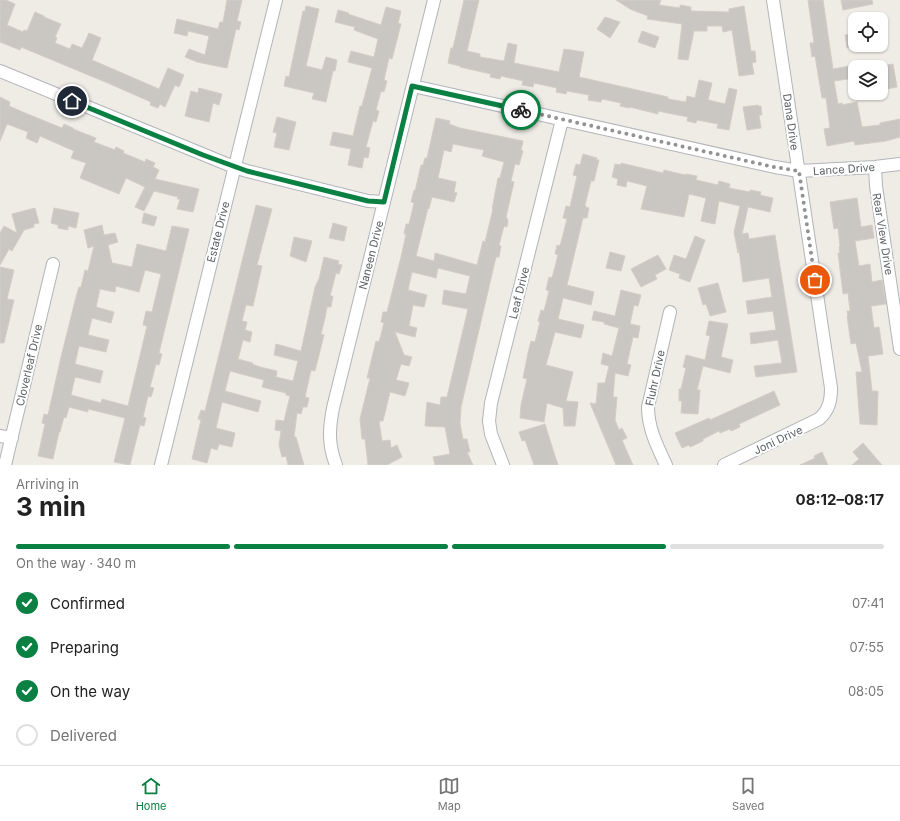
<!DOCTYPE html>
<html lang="en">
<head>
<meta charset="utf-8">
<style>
	:root { --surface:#fff; --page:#f6f6f6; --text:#222; --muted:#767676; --line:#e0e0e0; --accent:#0b8043 }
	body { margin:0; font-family:Inter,sans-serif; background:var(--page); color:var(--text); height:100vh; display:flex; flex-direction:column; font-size:15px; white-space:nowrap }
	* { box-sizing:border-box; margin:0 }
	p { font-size:13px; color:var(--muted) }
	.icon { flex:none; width:22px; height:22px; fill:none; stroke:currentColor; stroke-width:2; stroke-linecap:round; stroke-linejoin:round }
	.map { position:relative; height:465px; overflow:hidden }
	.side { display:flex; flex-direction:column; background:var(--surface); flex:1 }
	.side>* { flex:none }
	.buttons { position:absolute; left:848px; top:12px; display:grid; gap:8px }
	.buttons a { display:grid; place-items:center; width:40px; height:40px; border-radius:8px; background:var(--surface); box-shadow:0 1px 3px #0004; font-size:20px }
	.pin { position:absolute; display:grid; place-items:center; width:34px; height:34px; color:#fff; margin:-17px; border:2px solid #fff; border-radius:50%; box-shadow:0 1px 4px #0007 }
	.courier { position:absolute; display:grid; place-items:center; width:40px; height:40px; margin:-20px; border:3px solid #0b8043; border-radius:50%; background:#fff; color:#222; box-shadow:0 1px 5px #0007 }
	.headline em { font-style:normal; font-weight:700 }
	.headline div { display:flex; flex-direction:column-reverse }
	.headline { display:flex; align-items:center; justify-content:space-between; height:68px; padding:0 16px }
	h1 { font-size:26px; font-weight:700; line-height:30px }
	.bar { display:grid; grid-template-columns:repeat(4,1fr); gap:6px 4px; align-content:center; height:48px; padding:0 16px }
	.bar i { height:5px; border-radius:3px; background:var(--line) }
	.bar .selected { background:var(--accent) }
	.bar p { grid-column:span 4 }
	ol { padding:0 16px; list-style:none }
	li { display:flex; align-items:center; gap:12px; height:44px }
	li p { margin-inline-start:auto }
	li .icon { padding:4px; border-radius:50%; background:var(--accent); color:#fff; stroke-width:4 }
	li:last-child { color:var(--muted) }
	li i { width:22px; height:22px; border:2px solid var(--line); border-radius:50% }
	.dock { display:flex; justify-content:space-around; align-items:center; height:56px; border-top:1px solid var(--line); background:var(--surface); font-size:11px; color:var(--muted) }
	.dock a { display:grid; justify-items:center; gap:2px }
	.dock .selected { color:var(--accent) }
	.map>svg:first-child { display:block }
	.building { fill:#cac7c3; stroke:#d4cdc4; fill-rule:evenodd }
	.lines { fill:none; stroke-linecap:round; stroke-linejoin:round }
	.minor-casing { stroke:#b1b4b8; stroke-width:14 }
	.minor { stroke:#fff; stroke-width:12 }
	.done { stroke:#909293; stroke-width:4; stroke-dasharray:0 7.2 }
	.route { stroke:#0b8043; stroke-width:5 }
	.labels { text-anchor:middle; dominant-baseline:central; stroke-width:4; stroke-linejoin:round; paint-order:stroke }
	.street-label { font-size:11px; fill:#5d6266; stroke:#fff }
</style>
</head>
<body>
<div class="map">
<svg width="900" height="465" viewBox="0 0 900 465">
	<rect width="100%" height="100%" fill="#efece6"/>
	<path class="building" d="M0,0H6L15,4L7,25L23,32L24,30L27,31L35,12L44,16V17L61,24L55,37L57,38L55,43L70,49L72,44L82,48L89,33L101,38L92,60L159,89L168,68L184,75L179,87L175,85L165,107L160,104L158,108L150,105L151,102L110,84L21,47L20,50L0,42Z
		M227,0H242L237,21L241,22L239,30L236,29L227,68L197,62L185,57L189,49L205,55L209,36L188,31L187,36L174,33L177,19L218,29L220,22H223Z
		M464,0H479L467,51L480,54V57L504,61L508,43L517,45L514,63L559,72L564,49L584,52L579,77L668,97V99L686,102L687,96L695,98L699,80L712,83L708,100L725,104L729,88L737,90L729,130L717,128L718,124L697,120L696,123L687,121L688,117L658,111V114L630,107V108L620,106L621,103L602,99L601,102L588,100L589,95L567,91L566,94L556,92L557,88L534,83L533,87L522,85L523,81L501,76L500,79L490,77L491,74L460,67V66L448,63L451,48H453Z
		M616,0H661L659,5L680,8V5L691,7V11L729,12V9L744,6L751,51H755L756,62L752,63L754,74L739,76L732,30L723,32L722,26H707V31H694L688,60L678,59L682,24L647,19L648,16L630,9Z
		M808,0H823L833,69L855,65V78L834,81L838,104L842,103V105L857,102L862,127L880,125V123L900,119V137L886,141L855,145L854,141L827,146L824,129L830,128L826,98H822L815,56L812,57L810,43H814Z
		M841,0H872L873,4L843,10Z
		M306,6L319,9L306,66L322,70L326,57L337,60L335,71H333L326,102L312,99L314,93L284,86L286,76L289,77L303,11H305Z
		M386,7L401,11L398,23L401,24L392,59L389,58L384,80L387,81L384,92L381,91L376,110L379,111L376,122L373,121L366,147L370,148L368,158L364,157L362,168L348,165L351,149L330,145L333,132L353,136L360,106H362L372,68L348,62L351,51L374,57L378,39L354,30L355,27L335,22L338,10L349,13L348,14L381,25Z
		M605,17L620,22L610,38L597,29Z
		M642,31L659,37L655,48L638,42Z
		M855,34V47L847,48L845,35Z
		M893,64L897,87L881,90V66Z
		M199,88L222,94L219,105L213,103L209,122L185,116L191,91L198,93Z
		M0,97L10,102L9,106L25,113L62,128L64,124L73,128V129L96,138L94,142L115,150L116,147L124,151L123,153L145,162L146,159L155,163L153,167L159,170L155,179L199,189L193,212L177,209L180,199H177L178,197L154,191L144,211L135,207L145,187L126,178L119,194L80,178L86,163L71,158L74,151L40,136L37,143L26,138L28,132L7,124L0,141Z
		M758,105V106H761L762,115H759L761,128L747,130L743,107Z
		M277,117L296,122L289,150L274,147L277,133L273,132Z
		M436,118L450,121L449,124L460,128L523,141L521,150L523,151L519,165L515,164L511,181L514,182L506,217L508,220L507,227L504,226L499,245L501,246L499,257H496L461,407L460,424L463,439H467L470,452H467L473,465H435L433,457L450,454L445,427L425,426L427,402L440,405L441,397H447L468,309L442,304L444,290L466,294L470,276L438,268L436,278L412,272L408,290L427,295L424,307L413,305L409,326L417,328L415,337L395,332L404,355L412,357L409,366L401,364L396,380L409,383L405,396L390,392L383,421H379L382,441L390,440L391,448L397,445L402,457L387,465H368L365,439H362L360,419L370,378H367L376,341L379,342L384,323L381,322L383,312H387L402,253L406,234H404L406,224H409L414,203L411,202L414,190L415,191L421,165H423L425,158H427ZM453,144L484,150L482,156L504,162L500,178H498L492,209H493L485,242L483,241L477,265L435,253L434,261L416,256L428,208L429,209L432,197L454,202L457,193L454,192L456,182L438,178L444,150L451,152Z
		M583,154L597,158L596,160H599L594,181H591L585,205L586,207L589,208L587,218H583L567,285L594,292L591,305L563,298L558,319L584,325L581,338L555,332L546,365L573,372L566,401L578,402L575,426H564L563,408L547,403L544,422L520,418L521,405L527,379L523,378L528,353L531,341L535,342L540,322L538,321L541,310L544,311L549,291L546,290L549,277L552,278L558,255L555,254L557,245L560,246L567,219L563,218L566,206L570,207L577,176L573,175L576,164L580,165Z
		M621,163L663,173L664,170L685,175L686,174L697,176L696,180L718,185L719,181L730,184L729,188L750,192V190L761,192L760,195L773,198L770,212L748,207L742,234L748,233L749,239L775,235L797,372L756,377L754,366L782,363L778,340L751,344L750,333L776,330L773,311L748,314L746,301L772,297L769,278L743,282L739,250L738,253L734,232L740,206L719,201L715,224L701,221L706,198L689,194L684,217L641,209L647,186L627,181L626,187L617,185L618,179L612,177L615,164L621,165Z
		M857,198L861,227L872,225L874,238L855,241L859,266L870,264L872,282L882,280L886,304L871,306L874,328L879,327L883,354L868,356L872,391H878L877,425L860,424L856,372H862L856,343L851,344L847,316H848L847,311H850L848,293L843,294L838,253H840L839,247H840L838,228L834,229L830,202Z
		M256,205L272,209L257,265L262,266L253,306L246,305L242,321L247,322L245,330L252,332L250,342L243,340L238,359L253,363L252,364L260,367L277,371L276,377L293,381L298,361L274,355L276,344L301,351L315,287L319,279L324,257L339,261L338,264L342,265L339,274L336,273L330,296H333L331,307H327L325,318L321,334L324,335L315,371L311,370L305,397L309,398L307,407H303L301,414L297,413L294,437H296L304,465H288L286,456L282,457L279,445L281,431L275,430L276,420L284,421L290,396L286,395V393L262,387L264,380L230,371L225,391L261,401L258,412L222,402L216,428L235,433L232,447L219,444L217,450L211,448L207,463L192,459L201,420L198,419L201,410L205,411Z
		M35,208L39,223L34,224V227L24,230L12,251L9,249L0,265V233L4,226L17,233L12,214Z
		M54,208L79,213L76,228L68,226V230L58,228V225L51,223Z
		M144,213L157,217L154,226L142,223Z
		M333,223L347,227L344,241L329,238Z
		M102,225L104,235L115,233L118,242L108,245L112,263L132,267L137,244L166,251L172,226L189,229L159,353L162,354L159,365L156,364L150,387L154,388L151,397L148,396L143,417L146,418L144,426L140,425L130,465L114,462L125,418L88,409V412L69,407L66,418L64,417L60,432H59L53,459L38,456L45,424L42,423L44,414L48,415L61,357L76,297L79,287H81L85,270L88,271L94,246L88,248L84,230ZM145,270L161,274L152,312L146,311L143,325L147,326L128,406L102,399L101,403L71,395L75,377L100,383L103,371L75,364L79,346L106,352L109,340L88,335L92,318L111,323L114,312L96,307L100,289L115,292L116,286L139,292Z
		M695,236L705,240L690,282L679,278L680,274L669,270L674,255L686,259Z
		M294,237L312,241L306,262L290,256Z
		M610,252L625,256L621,271L606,268Z
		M658,255L666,269L655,275L657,279L641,287L631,269Z
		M0,267L14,270L7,299L14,300L4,343H0Z
		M718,283L726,312L710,316L706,304L703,305L698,288Z
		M621,290L641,295L638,306L634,305L630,324L640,326L638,338L633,337L627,364L631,365L628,376L615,373L613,397H617L615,420L619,430L622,428L627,438L622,440L633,465H616L590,403L596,404L598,383H605L609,366L601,364L603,353L612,356L619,328L604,324V322L592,320L594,311L615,316Z
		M709,321L728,324L721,357L733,360L730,373L703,366L697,390H700L698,414L681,413L682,401H679V389H681L686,368L683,367L686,355L705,360L710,336L706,335Z
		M774,391L780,405L739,424L740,427L731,431L730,429L720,433L719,431L703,439V441L690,447L689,445L682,448L675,433L709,418L710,420Z
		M545,424L555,456L558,465H534L525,440L522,441L519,432Z
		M863,443L882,465H852L859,459L853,452Z
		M822,452L828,465H800L815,458L814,456Z"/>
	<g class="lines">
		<defs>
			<path id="minor" d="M0,71L234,167L247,171L368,201L384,202
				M413,86L775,167L799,171L875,167L900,164
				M875,167L876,186L900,349
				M0,436L12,438
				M5,465L53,264
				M161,465L276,0
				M336,465C328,444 329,429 333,408L434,0
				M503,465L491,434L489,421L491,403L562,120
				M666,465C657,446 648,428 648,407L670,312
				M724,465L819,419C829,410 831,401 831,388L773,0"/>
		</defs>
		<use href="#minor" class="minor-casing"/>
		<use href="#minor" class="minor"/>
	</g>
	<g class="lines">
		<path class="done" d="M521,110L774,167L799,171L815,280"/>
		<path class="route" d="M72,101L203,155L247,171L368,201L384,202L412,86L521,110"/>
	</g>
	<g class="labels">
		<g class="street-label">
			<text transform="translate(791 122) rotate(82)">Dana Drive</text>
			<text transform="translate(844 169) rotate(-4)">Lance Drive</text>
			<text transform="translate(218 232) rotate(-76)">Estate Drive</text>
			<text transform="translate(883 234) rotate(81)">Rear View Drive</text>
			<text transform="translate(371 255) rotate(-76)">Naneen Drive</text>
			<text transform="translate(519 293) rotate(-76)">Leaf Drive</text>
			<text transform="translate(29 365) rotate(-77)">Cloverleaf Drive</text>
			<text transform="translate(655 378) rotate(-78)">Fluhr Drive</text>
			<text transform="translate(778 440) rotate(-25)">Joni Drive</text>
		</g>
	</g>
</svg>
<div class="buttons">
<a><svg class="icon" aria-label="locate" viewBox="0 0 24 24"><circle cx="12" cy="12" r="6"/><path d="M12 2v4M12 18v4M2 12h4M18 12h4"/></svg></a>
<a><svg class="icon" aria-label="layers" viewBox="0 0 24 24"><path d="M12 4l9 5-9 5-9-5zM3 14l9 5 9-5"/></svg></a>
</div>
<div class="pin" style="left:815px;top:280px;background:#ea580c"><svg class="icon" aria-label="bag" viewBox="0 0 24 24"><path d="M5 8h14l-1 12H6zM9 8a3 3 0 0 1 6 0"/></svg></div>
<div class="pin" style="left:72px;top:101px;background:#1f2937"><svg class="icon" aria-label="home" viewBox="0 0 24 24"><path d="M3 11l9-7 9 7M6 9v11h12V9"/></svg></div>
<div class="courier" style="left:521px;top:110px"><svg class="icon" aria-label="bike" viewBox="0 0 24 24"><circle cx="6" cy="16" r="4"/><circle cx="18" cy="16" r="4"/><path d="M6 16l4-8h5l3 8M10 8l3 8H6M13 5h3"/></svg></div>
</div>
<section class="side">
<div class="headline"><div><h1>3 min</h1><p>Arriving in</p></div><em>08:12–08:17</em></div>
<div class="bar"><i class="selected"></i><i class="selected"></i><i class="selected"></i><i></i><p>On the way · 340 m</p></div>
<ol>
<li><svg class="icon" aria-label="check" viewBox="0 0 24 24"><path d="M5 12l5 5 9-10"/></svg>Confirmed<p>07:41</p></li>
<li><svg class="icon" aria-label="check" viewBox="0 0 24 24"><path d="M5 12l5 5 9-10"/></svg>Preparing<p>07:55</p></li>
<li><svg class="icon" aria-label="check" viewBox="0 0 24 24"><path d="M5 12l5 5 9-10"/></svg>On the way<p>08:05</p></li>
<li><i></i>Delivered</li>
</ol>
</section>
<nav class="dock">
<a class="selected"><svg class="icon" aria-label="home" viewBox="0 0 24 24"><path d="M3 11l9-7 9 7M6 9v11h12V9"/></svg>Home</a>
<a><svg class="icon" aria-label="map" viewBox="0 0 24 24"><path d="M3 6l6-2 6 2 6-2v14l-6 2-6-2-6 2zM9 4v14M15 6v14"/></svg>Map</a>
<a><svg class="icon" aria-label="saved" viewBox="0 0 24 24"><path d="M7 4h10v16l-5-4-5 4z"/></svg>Saved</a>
</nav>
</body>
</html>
